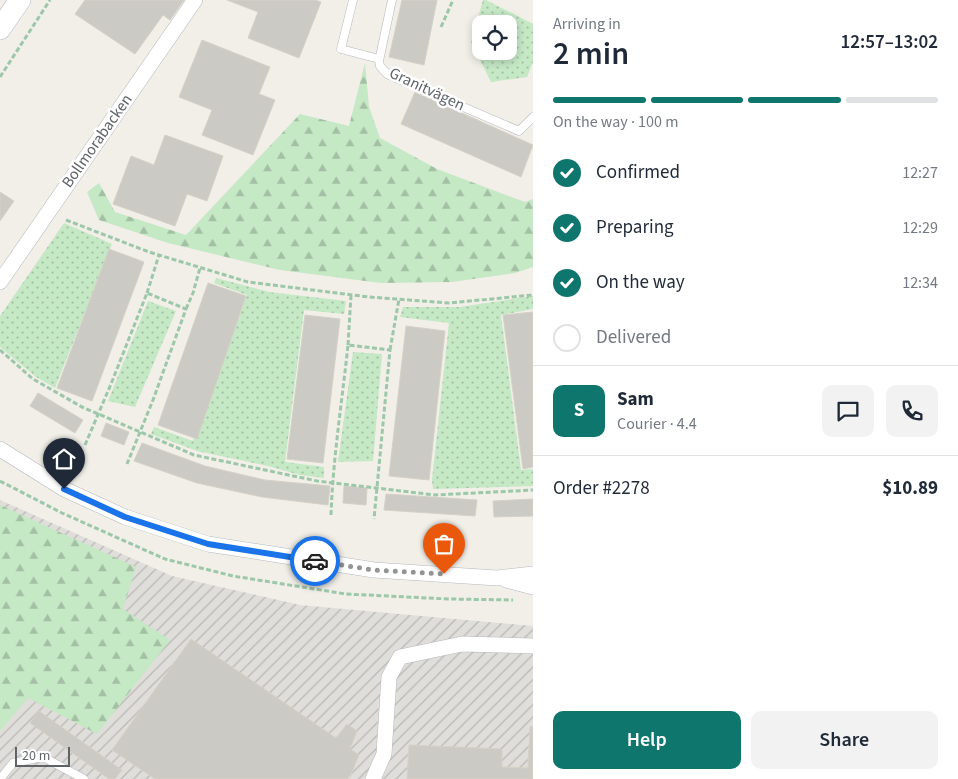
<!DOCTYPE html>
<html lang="en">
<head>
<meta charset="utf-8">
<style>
	:root { --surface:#fff; --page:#f2f2f3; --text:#1f2937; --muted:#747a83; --line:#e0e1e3; --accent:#0f766e }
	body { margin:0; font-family:"Source Sans 3",sans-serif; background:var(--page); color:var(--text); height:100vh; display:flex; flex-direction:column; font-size:19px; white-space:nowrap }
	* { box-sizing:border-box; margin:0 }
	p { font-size:16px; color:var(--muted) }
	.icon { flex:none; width:28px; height:28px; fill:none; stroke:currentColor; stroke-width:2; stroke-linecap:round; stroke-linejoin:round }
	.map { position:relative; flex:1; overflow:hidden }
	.side { display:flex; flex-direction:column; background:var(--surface); width:425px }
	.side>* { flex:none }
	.tools { position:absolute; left:472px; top:15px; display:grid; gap:10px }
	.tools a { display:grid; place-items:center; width:45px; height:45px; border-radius:10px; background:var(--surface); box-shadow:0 2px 8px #0003; font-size:25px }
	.scale { position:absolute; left:15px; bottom:12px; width:55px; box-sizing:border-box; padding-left:5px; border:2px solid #5f6368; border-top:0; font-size:14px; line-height:18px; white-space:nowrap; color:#5f6368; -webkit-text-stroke:4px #fff; paint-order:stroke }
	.pin { position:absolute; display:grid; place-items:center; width:42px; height:42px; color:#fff; margin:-51px -21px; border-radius:50% 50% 50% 0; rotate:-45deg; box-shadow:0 0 5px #0007 }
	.pin .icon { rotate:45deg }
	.courier { position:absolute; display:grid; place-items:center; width:50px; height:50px; margin:-25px; border:4px solid #1a73e8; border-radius:50%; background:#fff; color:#222; box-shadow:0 1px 6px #0007 }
	.head em { font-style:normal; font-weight:600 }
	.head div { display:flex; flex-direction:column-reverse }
	.head { display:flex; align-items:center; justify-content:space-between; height:85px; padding:0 20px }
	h1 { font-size:32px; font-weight:600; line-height:38px }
	.bar { display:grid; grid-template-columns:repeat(4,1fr); gap:8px 5px; align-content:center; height:60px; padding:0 20px }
	.bar i { height:6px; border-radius:4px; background:var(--line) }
	.bar .selected { background:var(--accent) }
	.bar p { grid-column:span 4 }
	.line { display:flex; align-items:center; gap:12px; padding:0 20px; border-top:1px solid var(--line) }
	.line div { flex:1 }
	.round { display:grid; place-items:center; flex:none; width:52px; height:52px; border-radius:10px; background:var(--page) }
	ol { padding:0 20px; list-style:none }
	li { display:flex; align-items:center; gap:15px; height:55px }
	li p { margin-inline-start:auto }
	li .icon { padding:5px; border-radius:50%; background:var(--accent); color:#fff; stroke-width:4 }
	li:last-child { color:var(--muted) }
	li i { width:28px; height:28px; border:2px solid var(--line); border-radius:50% }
	.action { display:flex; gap:10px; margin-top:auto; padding:10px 20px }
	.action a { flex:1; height:58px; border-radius:10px; background:var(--accent); color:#fff; font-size:20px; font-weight:600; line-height:58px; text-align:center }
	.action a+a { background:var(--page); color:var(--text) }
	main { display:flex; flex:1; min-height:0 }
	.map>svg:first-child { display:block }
	.industrial { fill:url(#industrial-furrows) }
	.green { fill:url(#green-dots); fill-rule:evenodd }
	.forest { fill:url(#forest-firs) }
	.building { fill:#cccac5; stroke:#d6d1c6 }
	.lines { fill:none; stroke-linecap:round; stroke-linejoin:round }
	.lane-casing { stroke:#b5b8bc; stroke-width:9 }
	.street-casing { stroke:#b5b8bc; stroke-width:16 }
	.secondary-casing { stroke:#b6babf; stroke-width:22 }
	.path { stroke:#9cc7a9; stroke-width:3; stroke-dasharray:5 2.5; stroke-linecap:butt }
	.lane { stroke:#fff; stroke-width:8 }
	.street { stroke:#fff; stroke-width:15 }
	.secondary { stroke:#fff; stroke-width:21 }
	.done { stroke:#929495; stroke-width:5; stroke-dasharray:0 9 }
	.route { stroke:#1a73e8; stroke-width:6 }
	.labels { text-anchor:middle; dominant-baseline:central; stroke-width:5; stroke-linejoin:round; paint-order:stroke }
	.street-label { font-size:16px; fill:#5f6368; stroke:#fff }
</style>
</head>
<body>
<main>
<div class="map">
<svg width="533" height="779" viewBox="0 0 533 779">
	<defs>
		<pattern id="industrial-furrows" width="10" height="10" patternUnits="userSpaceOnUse" patternTransform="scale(1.25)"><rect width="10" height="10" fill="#e0deda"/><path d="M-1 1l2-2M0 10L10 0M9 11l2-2" fill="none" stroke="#b9b8b5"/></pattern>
		<pattern id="green-dots" width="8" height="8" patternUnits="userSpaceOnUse" patternTransform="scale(1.25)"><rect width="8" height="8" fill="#c5e8c5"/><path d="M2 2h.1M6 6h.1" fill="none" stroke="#a3c0a4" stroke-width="1.8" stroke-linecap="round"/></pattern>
		<pattern id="forest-firs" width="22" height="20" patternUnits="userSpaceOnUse" patternTransform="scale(1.25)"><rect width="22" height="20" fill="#c5e8c5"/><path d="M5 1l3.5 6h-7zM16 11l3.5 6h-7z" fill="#a3c0a4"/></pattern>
	</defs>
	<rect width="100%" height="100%" fill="#f1efe8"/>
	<path class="industrial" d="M0,500L172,576L300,605L533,626V779H0Z"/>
	<path class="green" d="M483,0H486L533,24V62L527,77L491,82L471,42ZM481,24H509V51H481Z
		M64,223L112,244L55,388L36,377L0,347V316Z
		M216,278L269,292L346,301L344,314L304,310L285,462L324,467V478L300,475L268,466L197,451L151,434L154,427L193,441L247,295L214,283Z
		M533,296V309L501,315L521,470L533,469V486L433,489L432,480L449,323L400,317L403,307H460Z
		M148,301L176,311L135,407L108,401Z
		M353,352L382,354L373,461L338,462Z"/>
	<path class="forest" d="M365,63L369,107L380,138L437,169L525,202L533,199V267L515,273L452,282L381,283L280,270L168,243L99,220L87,192L99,183L115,212L186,235L300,114L349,126Z
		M0,505L136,567L123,609L170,640L97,734L28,698L0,731Z"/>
	<path class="building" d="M85,0H184L170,20L163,15L135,54L75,14Z
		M227,0H315L321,2L299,58L248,38L258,12Z
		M402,0H437L424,65L389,57Z
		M202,40L270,67L259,94L275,100L253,155L202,135L212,110L179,97Z
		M415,92L533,145L521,177L401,124Z
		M165,135L223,156L207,201L187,194L175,226L113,204L131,156L154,165Z
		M0,192L14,201L0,221Z
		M109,249L144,262L92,401L57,388Z
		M208,283L246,296L197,439L158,425Z
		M533,312V467L523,469L503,315Z
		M305,315L340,319L323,463L287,459Z
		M406,326L445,331L429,480L389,476Z
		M38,393L83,420L75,433L30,406Z
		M106,423L129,432L124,445L101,436Z
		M142,443L205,466L265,480L330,486L328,505L262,497L197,483L134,461Z
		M344,486L367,488L366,505L343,503Z
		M386,494L477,500L475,516L384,510Z
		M533,499V516L494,517L493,501Z
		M191,639L336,738L347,724L357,731L350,749L359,755L350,777L348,776L346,779H155L112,750Z
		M39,711L122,770L115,779H109L30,723Z
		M530,726L533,727V779H407L409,745L502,749V767L528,768Z"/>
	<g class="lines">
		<defs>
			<path id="lane" d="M353,0L341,49L379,59
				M392,0L379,61L380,66L387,74L519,131L533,117
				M0,779L13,763L43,757L84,779"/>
			<path id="street" d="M0,282L195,0
				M0,449L64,489L125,517L208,544L374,570L497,578L533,574
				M506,580L533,587
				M373,779L384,754L389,677L400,657L462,644L533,646"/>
			<path id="secondary" d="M0,29L20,0"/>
		</defs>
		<use href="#lane" class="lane-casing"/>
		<use href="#street" class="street-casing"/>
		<use href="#secondary" class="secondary-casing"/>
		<path class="path" d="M441,27L453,0
			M0,77L50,0
			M66,220L149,252L248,282L369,297L449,303L533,295
			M147,293L159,255
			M186,309L193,293L200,268
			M348,345L351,295
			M0,350L33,379L82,407L194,455L317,481L435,495L533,490
			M390,350L399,299
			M85,445L111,384L147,293L186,309L153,400L127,464
			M0,481L62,513L165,559L233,576L346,594L449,599L513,600
			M331,515C333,458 342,402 348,345L390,350L374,519"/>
		<use href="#lane" class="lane"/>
		<use href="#street" class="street"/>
		<use href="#secondary" class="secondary"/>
	</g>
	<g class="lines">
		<path class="done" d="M315,561L374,570L444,574"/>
		<path class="route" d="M64,489L125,517L208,544L315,561"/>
	</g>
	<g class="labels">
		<g class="street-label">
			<text transform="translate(427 89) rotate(25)">Granitvägen</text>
			<text transform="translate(97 141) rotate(-55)">Bollmorabacken</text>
		</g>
	</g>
</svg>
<div class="tools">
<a><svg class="icon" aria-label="locate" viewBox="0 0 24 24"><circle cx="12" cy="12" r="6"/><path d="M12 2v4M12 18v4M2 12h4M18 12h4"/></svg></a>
</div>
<div class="scale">20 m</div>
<div class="pin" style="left:444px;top:574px;background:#ea580c"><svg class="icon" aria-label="bag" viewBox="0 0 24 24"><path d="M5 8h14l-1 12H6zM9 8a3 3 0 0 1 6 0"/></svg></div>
<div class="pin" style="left:64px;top:489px;background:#1f2937"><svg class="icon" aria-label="home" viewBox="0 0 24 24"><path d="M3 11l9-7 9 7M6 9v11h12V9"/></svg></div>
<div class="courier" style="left:315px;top:561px"><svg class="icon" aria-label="car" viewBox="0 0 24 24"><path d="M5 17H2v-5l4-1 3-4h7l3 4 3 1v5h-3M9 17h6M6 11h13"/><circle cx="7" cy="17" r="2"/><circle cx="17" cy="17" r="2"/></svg></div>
</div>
<section class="side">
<div class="head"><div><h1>2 min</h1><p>Arriving in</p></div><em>12:57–13:02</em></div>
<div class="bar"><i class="selected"></i><i class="selected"></i><i class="selected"></i><i></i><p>On the way · 100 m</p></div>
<ol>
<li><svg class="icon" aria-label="check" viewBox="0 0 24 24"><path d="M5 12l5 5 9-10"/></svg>Confirmed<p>12:27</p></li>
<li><svg class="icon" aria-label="check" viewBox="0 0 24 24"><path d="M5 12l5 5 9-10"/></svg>Preparing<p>12:29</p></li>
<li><svg class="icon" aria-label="check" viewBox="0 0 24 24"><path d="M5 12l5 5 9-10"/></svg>On the way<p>12:34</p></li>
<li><i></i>Delivered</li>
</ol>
<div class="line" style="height:90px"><b class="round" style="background:var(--accent);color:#fff">S</b><div><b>Sam</b><p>Courier · 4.4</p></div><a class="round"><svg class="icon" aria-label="chat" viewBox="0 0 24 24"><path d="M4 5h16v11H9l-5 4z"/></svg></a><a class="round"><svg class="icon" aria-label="phone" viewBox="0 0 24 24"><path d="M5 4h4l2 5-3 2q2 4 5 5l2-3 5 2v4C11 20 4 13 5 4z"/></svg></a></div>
<div class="line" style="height:65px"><div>Order #2278</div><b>$10.89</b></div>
<div class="action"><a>Help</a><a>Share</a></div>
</section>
</main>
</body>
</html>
